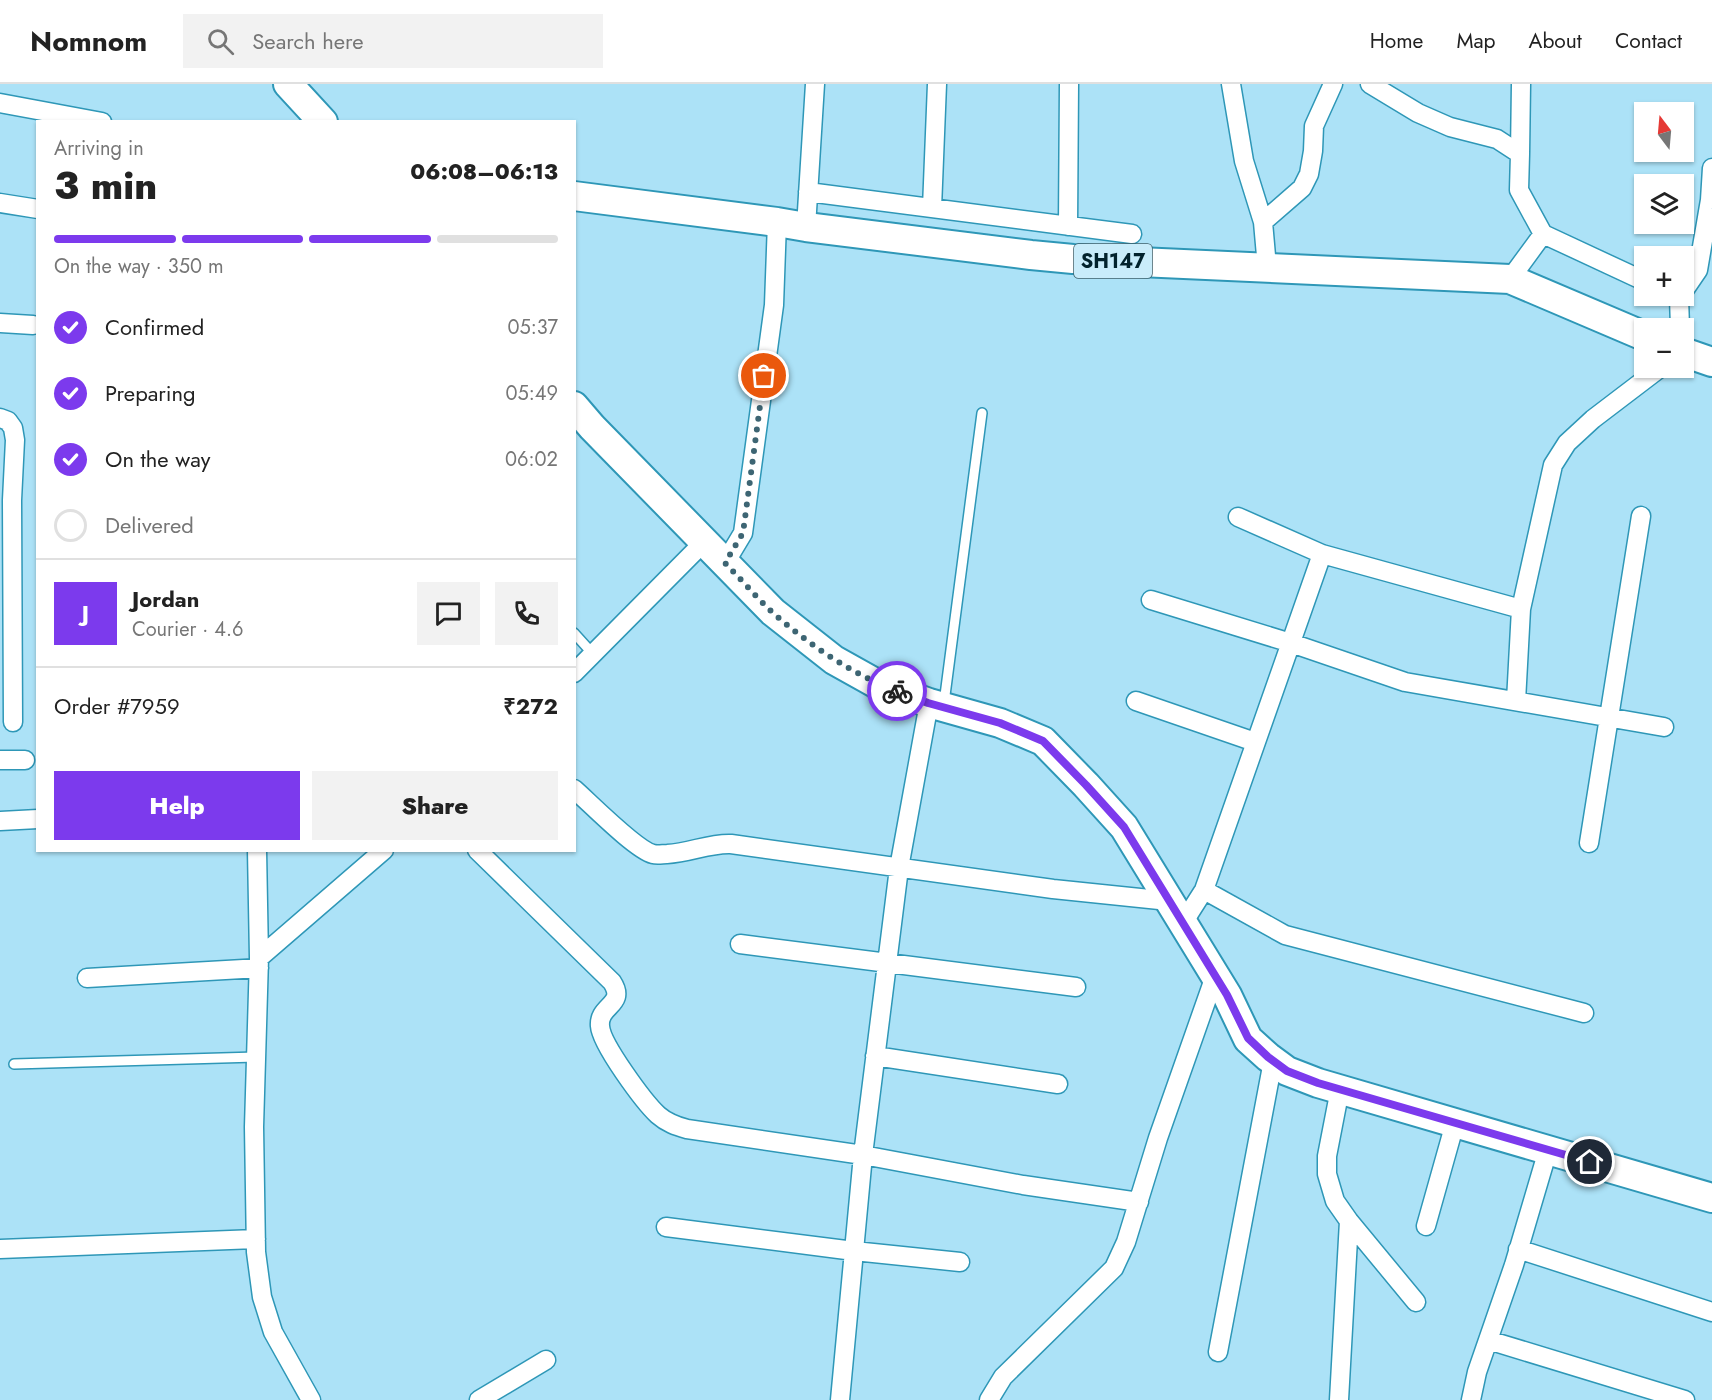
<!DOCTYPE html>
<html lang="en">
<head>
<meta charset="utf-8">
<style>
	:root { --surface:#fff; --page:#f2f2f2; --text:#222; --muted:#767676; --line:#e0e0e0; --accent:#7c3aed }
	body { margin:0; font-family:Jost,sans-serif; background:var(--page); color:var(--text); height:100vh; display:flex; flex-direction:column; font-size:22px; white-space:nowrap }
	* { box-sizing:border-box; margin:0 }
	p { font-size:20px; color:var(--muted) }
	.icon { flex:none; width:33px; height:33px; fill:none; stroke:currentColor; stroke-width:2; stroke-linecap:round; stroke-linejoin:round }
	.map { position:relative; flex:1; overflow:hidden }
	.sheet { position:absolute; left:36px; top:36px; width:540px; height:732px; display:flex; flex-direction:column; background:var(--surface); border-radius:0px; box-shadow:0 2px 4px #0004 }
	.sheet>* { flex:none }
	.needle { width:39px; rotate:344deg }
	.tools { position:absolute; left:1634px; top:18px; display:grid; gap:12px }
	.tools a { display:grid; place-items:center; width:60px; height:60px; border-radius:0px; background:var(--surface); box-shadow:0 2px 4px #0004; font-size:30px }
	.pin { position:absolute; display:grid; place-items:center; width:51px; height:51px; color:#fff; margin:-26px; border:3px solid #fff; border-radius:50%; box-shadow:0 2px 6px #0007 }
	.courier { position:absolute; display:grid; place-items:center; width:60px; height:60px; margin:-30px; border:4px solid #7c3aed; border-radius:50%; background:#fff; color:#222; box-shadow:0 2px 8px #0007 }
	.headline em { font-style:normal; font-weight:800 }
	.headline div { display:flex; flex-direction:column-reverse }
	.headline { display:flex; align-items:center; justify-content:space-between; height:102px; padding:0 18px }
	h1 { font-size:39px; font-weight:800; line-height:45px }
	.bar { display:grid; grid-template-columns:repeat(4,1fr); gap:9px 6px; align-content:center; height:72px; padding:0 18px }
	.bar i { height:8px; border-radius:4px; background:var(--line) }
	.bar .current { background:var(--accent) }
	.bar p { grid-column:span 4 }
	.line { display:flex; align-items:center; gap:15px; padding:0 18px; border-top:2px solid var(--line) }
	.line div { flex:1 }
	.round { display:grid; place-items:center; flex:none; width:63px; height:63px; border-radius:0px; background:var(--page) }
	ol { padding:0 18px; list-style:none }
	li { display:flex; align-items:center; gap:18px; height:66px }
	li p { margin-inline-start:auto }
	li .icon { padding:6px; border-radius:50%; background:var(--accent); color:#fff; stroke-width:4 }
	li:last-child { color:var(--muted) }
	li i { width:33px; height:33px; border:3px solid var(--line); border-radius:50% }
	.action { display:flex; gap:12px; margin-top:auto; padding:12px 18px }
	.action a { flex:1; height:69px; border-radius:0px; background:var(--accent); color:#fff; font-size:24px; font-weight:800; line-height:69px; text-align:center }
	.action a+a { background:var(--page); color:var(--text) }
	header { display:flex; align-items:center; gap:36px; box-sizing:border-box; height:84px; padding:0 30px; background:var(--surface); border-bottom:2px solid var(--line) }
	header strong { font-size:28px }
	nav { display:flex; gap:33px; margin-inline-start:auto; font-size:21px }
	.search { width:420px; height:54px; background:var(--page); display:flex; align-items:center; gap:15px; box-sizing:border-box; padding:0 21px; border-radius:0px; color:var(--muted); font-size:22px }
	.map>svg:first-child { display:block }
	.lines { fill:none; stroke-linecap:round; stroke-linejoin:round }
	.lane-casing { stroke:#2e97b7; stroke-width:12 }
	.street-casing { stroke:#2e97b7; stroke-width:21 }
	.primary-casing { stroke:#2e97b7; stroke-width:32 }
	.lane { stroke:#fff; stroke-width:9 }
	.street { stroke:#fff; stroke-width:18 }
	.primary { stroke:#fff; stroke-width:28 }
	.done { stroke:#3d6573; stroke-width:6; stroke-dasharray:0 10.8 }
	.route { stroke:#7c3aed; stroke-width:8 }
	.labels { text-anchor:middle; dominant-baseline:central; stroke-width:6; stroke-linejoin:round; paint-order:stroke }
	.shield { fill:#c9ecfa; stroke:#3e5f6a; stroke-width:1.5 }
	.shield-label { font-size:20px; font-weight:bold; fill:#02222c }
</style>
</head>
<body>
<header>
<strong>Nomnom</strong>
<div class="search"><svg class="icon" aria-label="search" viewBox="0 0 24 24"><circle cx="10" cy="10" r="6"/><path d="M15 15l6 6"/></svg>Search here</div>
<nav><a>Home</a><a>Map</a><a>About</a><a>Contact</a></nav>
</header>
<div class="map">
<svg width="1712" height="1316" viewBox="0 0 1712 1316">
	<rect width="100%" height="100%" fill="#ace2f7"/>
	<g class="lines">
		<defs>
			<path id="lane" d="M574,549L593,570
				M944,619L982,329
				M14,980L256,973"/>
			<path id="street" d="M1231,0L1244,77L1263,138L1267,183
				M1370,0L1418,29L1450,43L1497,55L1520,70L1519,106L1543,150
				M0,19L102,38
				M1520,70L1521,0
				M1712,84L1710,116L1712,114
				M808,108L1132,150
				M0,119L38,125
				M932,124L937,0
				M1263,138L1302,104L1309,90L1313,67L1314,42L1333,0
				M1068,142L1069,0
				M806,143L815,0
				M1510,195L1543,150L1644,197
				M1683,208L1698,186L1710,116
				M1675,212L1679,213L1680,244
				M0,239L33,241
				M0,334L8,337L13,344L15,356L12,416L13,638
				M1238,433L1322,470L1521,525
				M725,479L743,449L774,221L777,138
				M1151,516L1291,559L1405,598L1664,643
				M574,589L704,458
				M1136,617L1255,658
				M1516,617L1521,525L1553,381L1567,359L1593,335L1660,284
				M0,676H25
				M574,705C590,719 636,766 653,770C657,771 663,770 667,770C690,769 709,759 731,760L1053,805L1169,817
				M0,737L38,735
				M1589,759L1641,432
				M257,766L259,874L254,1043L256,1168L262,1213L273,1248L311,1316
				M477,766L612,898C627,921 598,921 600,942C601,960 644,1018 658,1031C667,1039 676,1042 687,1045L863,1071L1023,1101L1139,1118
				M1204,806L1285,851L1584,929
				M1183,839L1204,806L1322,470
				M740,860L1076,903
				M259,874L384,766
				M87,894L259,884
				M875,972L1058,1000
				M1340,1005L1327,1072V1090L1335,1117L1349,1137L1416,1218
				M1426,1142L1455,1039
				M666,1143L854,1167L960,1178
				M0,1165L256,1155
				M1518,1165L1712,1228
				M1488,1256L1685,1316
				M1218,1268L1273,977
				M479,1316L546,1276
				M840,1316L863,1071L899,784L929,619
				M989,1316L1003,1293L1114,1184L1126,1158L1158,1054L1215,892
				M1339,1316L1349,1137
				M1471,1316L1477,1288L1514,1181L1548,1066"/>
			<path id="primary" d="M288,0L323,38
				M574,112L777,138L806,143L1031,171L1073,175L1510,195L1644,252
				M1683,268L1712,278
				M574,322L592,343L773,528L834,576L877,600L929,619L1000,639L1043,657L1086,701L1124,743L1227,911L1248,955L1268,973L1287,987L1318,999L1712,1114"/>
		</defs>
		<use href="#lane" class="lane-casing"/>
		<use href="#street" class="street-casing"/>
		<use href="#primary" class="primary-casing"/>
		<use href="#lane" class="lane"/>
		<use href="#street" class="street"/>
		<use href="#primary" class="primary"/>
	</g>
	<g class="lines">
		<path class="done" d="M764,292L743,449L725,479C741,495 756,513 773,529C810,561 851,590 897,607"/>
		<path class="route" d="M897,607L928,619L1000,639L1043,657L1086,701L1124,743L1227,911L1248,954L1268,973L1287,987L1318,999L1590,1078"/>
	</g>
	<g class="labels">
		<rect class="shield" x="1074" y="160" width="78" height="34" rx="4.5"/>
		<g class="shield-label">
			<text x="1113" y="177">SH147</text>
		</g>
	</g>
</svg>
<div class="tools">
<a><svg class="needle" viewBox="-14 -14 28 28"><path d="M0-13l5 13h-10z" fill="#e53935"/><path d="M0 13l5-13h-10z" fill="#767676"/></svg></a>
<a><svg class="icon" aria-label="layers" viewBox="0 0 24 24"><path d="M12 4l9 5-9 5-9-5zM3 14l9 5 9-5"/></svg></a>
<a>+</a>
<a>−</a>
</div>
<div class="pin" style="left:764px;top:292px;background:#ea580c"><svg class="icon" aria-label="bag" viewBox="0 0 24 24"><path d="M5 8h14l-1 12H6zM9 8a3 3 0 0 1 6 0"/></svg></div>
<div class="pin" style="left:1590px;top:1078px;background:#1f2937"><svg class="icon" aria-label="home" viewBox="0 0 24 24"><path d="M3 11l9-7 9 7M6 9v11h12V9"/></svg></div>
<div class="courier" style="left:897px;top:607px"><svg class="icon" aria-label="bike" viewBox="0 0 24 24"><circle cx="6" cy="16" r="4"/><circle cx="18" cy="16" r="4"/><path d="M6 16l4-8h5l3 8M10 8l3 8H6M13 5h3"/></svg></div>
<section class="sheet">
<div class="headline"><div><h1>3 min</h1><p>Arriving in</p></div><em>06:08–06:13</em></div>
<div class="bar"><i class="current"></i><i class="current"></i><i class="current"></i><i></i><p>On the way · 350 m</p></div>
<ol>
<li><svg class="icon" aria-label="check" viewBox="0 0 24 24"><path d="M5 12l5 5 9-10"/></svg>Confirmed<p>05:37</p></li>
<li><svg class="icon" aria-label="check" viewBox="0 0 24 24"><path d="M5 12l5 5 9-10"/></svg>Preparing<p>05:49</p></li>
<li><svg class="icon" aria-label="check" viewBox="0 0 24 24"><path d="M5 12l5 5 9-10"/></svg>On the way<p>06:02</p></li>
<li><i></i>Delivered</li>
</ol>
<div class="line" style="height:108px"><b class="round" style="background:var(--accent);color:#fff">J</b><div><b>Jordan</b><p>Courier · 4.6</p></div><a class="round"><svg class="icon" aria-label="chat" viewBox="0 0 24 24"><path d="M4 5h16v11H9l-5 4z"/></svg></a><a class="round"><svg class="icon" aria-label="phone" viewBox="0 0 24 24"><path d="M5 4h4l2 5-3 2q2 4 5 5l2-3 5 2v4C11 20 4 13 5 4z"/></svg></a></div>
<div class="line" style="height:78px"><div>Order #7959</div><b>₹272</b></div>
<div class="action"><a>Help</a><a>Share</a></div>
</section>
</div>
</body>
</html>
